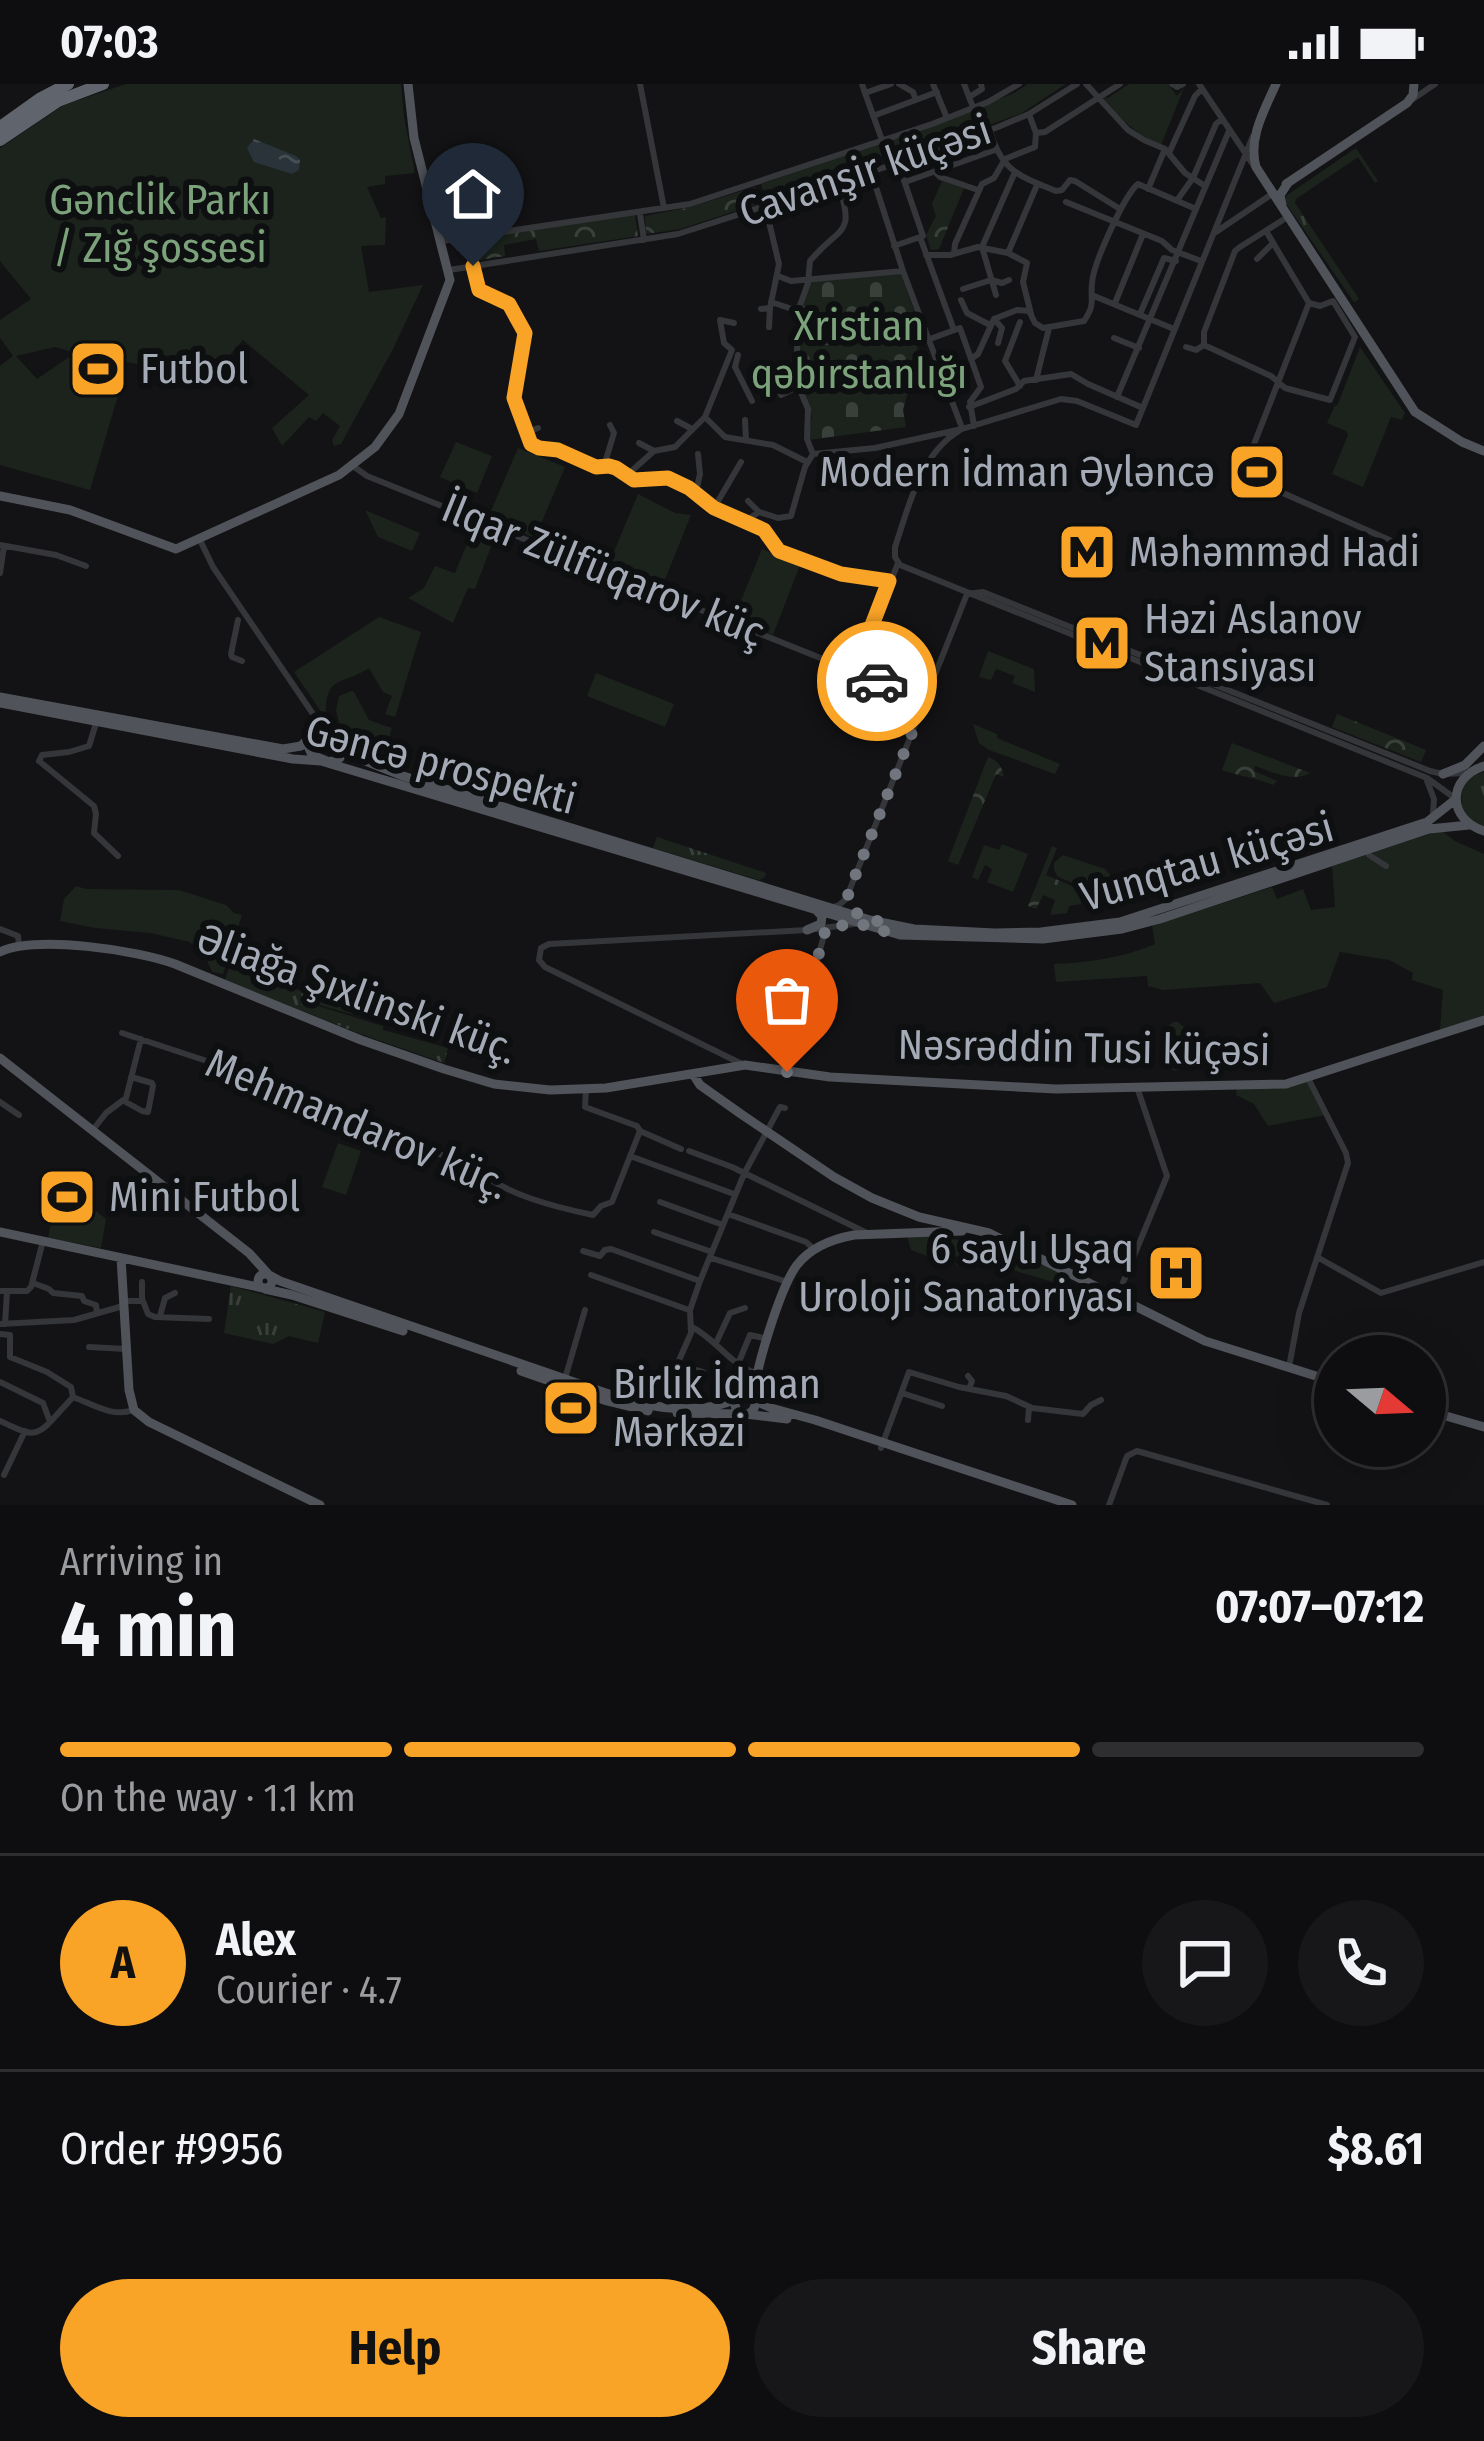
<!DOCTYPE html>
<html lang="en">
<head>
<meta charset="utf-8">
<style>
	:root { --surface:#0e0e10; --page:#171719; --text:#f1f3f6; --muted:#9b9c9f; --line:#2e2e30; --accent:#f9a327 }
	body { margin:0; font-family:"Fira Sans Condensed",sans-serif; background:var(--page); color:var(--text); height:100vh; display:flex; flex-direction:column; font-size:45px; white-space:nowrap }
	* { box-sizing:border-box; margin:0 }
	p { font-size:39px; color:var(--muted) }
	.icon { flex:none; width:66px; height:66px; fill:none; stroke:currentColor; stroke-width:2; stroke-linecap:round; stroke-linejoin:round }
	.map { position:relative; height:1421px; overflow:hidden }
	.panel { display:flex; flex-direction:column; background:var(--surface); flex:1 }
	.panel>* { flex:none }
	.needle { width:78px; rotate:109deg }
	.controls { position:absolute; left:1314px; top:1251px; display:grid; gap:24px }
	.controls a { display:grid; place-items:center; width:132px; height:132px; border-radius:50%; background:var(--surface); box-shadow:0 12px 48px #0002,0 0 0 3px var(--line); font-size:60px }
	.pin { position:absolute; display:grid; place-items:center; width:102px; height:102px; color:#fff; margin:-123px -51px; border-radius:50% 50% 50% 0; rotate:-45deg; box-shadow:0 0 12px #0007 }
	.pin .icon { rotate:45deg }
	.courier { position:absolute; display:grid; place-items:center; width:120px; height:120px; margin:-60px; border:9px solid #f9a327; border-radius:50%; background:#fff; color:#222; box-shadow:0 3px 15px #0007 }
	.head em { font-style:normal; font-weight:700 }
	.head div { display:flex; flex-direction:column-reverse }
	.head { display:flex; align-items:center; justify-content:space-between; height:204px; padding:0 60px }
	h1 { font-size:78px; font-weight:700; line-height:90px }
	.bar { display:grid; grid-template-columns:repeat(4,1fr); gap:18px 12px; align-content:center; height:144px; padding:0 60px }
	.bar i { height:15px; border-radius:9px; background:var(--line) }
	.bar .active { background:var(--accent) }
	.bar p { grid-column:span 4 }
	.line { display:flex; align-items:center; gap:30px; padding:0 60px; border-top:3px solid var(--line) }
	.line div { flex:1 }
	.round { display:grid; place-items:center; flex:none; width:126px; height:126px; border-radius:63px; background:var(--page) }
	.action { display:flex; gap:24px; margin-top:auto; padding:24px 60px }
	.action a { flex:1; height:138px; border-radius:72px; background:var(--accent); color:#111; font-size:48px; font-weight:700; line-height:138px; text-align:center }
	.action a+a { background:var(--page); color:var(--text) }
	.status { display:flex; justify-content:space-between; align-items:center; height:84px; padding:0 60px; background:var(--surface); direction:ltr }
	.status svg { height:33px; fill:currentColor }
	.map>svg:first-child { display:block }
	.grass { fill:url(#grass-tufts) }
	.forest { fill:url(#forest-crowns) }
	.cemetery { fill:url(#cemetery-stones) }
	.park { fill:#1b231c }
	.water { fill:url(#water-ripples) }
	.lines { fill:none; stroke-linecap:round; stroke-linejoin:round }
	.minor { stroke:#34363a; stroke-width:6 }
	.major { stroke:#50535a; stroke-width:9 }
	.highway { stroke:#60646c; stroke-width:12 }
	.done { stroke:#71767e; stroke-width:12; stroke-dasharray:0 21.6 }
	.route { stroke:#f9a327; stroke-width:15 }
	.labels { text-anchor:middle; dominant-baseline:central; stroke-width:12; stroke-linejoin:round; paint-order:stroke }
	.street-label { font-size:42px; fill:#a4abb6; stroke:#0e0f10 }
	.park-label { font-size:42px; fill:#7ba27a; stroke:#0e0f10 }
	.poi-label { font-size:42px; fill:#a4abb6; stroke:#0e0f10; text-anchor:start }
</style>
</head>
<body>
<div class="status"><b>07:03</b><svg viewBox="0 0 49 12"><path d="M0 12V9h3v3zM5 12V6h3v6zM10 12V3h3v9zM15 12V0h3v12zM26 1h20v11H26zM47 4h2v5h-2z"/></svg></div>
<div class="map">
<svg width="1484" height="1421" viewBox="0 0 1484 1421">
	<defs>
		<pattern id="grass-tufts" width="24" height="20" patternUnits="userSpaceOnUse" patternTransform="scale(3)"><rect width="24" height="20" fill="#1b231c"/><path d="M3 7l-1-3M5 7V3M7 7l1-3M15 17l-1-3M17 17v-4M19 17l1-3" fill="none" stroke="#39403b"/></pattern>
		<pattern id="forest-crowns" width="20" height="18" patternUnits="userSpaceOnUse" patternTransform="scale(3)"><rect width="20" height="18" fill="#1b231c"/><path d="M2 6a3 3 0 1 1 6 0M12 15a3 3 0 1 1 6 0" fill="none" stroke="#39403b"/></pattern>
		<pattern id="cemetery-stones" width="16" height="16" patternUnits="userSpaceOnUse" patternTransform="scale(3)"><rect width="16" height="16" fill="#1b231c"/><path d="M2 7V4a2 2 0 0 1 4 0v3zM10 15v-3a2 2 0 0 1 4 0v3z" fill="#39403b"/></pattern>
		<pattern id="water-ripples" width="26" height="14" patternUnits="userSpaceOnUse" patternTransform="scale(3)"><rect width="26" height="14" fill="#293339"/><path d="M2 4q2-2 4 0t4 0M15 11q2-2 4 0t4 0" fill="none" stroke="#454e53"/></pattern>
	</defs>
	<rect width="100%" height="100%" fill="#131315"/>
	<path class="grass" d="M1356,64L1378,97L1375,99L1358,73L1296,115L1295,119L1359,215L1354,218L1285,118L1286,112Z
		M1484,688V744L1464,732C1459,710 1460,695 1484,688Z
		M657,753L766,789L765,793L759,796L653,764Z
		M229,884L310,910L308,919L383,942V946L448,964L444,979L358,949L225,896Z
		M231,1202L325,1228L318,1259L289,1252L273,1260L224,1249Z"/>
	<path class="forest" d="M942,97L964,104L939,165L931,166L926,151L936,132L932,120Z
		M755,103L760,119L680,145L646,150L645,132L691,123Z
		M635,130L638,152L539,167L536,155L504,161L505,172L475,177L472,166L456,167L455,156Z
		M1337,630L1426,666L1421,678L1332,643Z
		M1232,659L1310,689C1292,699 1273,688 1255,682L1254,687L1277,697L1273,701C1256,694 1239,692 1222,686Z
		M988,673C998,677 1002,682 1004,693L996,690L958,781L948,777Z
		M1052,762L1057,764L1046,791L1079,805L1081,820L1069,822L1067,829L1050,831L1055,816L1043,811L1036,825L1028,822Z"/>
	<path class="cemetery" d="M901,190L920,244L916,250L918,272L903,326L906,343L808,356L812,333L795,285L800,229L812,196Z"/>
	<path class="park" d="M126,0H401L404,33L415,89L385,92V100L367,103L381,134L386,133L385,161L361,162L369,208L423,201L393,265L341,360L334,362L332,356L340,342L323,329L316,337L309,333L282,362L272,344L309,311L243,256L228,273L157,284L112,275L84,266L76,269L55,263L16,272L37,295L69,273L85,293L103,301L107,293L122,298L90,406L0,381V282L13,272L0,254V236L31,215L0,177V64L64,21Z
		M1028,0H1066L1022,29L946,57L943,49L835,89L836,97L767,117L761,100L938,39L1014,9Z
		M1129,0H1168L1177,12L1184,4L1161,61C1135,50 1121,35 1103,13L1108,14Z
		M1360,263L1405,329L1402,336L1391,333L1363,403L1332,390L1348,351L1346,347L1327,339L1334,323L1338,320Z
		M456,358L492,372L477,409L440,393Z
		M518,364L565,383L535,454L488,434Z
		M638,410L675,429L691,431L662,503L608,482Z
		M365,426L420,449L412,467L378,453Z
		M476,438L497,447L475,505L468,504L453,539L408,514L424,504L435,482L455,489Z
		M762,465L800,481L773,551L734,534Z
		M379,533L421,548L395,633L385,630L392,612L383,608L369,584C340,603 325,589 326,635L294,588Z
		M988,567L1034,585L1035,608L1012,599L1015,592L996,585L991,596L979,593Z
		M596,589L674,620L665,643L587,612Z
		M351,607L354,608L369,636L392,644L381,680L363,671L332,645L339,638L336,626L339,612Z
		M973,640L997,650V654L1060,680L1055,690L989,666L979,659Z
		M1441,746L1455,757L1484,770V931L1440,946L1443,906L1412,896L1413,889L1389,876L1340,868L1327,903L1274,919L1260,899L1163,906L1148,902L1147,892L1056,898L1054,880C1091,878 1122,874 1155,860L1152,842L1272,803L1277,815L1303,805L1311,826L1335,823L1332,782Z
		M1002,760L1028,770L1013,808L987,798L992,785L985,781L978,796L972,793L984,761L999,766Z
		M1063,771L1105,785L1111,792L1108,804L1096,808L1058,793L1054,786V779Z
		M76,802L86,805L179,806L226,821L234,829L242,831L223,890L212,888L205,872L190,858L150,849L95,844L60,837L64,815Z
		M323,896L372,910L365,934L316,920Z
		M1173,938H1178L1186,945L1185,982L1176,987L1171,985L1165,977V946Z
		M1308,994L1326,1031L1268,1042L1254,1020L1236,1011L1237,1001Z
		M338,1059L361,1067L346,1111L322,1103Z
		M64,1101L106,1135L101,1164L48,1154L56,1109Z
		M963,1151H970V1156L994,1163L996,1158L1069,1194L1063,1201L973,1174L969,1185L956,1181L958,1173L933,1167L930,1173L911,1166L907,1152H936L937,1158L948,1159L949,1155L962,1156Z"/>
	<path class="water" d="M254,55L296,72L300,76L299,86L292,90L254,78L247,64Z"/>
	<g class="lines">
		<path class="minor" d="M640,0L664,124
			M862,0L865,9L891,0
			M899,0L913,8L916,16
			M933,0L947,34
			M964,0L969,13
			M1086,0L1128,46L1144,56L1165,65L1185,89L1205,102
			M1172,0L1177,3L1183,0
			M1199,0L1254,82
			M865,9L882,56
			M1413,15L1435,0
			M973,23L969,13L982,5L981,0
			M873,32L937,8
			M990,46C1001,87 1019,92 1056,107L1062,106L1070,96L1075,97L1120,125
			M1036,49L1045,48L1120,0
			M1169,69L1195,12L1202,5
			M871,88L903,187L962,344
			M935,88L940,93L978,106
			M905,98L995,66
			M1148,105L1165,65
			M1178,115L1193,94L1216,40L1222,35
			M1066,118L1162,157L1172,166L1201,177
			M640,130L644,156
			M1266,147L1309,219L1320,222L1333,217L1355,253L1330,316L1285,304L1271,292L1204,261V248L1235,167L1240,163L1286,134
			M1216,148L1272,110
			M920,153L954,246
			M442,157L690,120L932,40L988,18L1019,0
			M894,162L923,152L898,79
			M1008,169L1027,179L1023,198L1031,230
			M954,170L955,160L982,100L994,94L1005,75L1035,63L1036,49L1029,30
			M926,171H950L978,163L1008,169L1037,101
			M1257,175L1273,159
			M474,184L479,207L509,221L525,249L514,313L531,360L539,364L558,366L595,383L604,382L616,384L634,396L667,394L689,404L724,429L764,446L779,467L841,490L889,497
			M449,186L678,150L898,79L998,43L1029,30L1077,0
			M778,192L791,197L903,187
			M963,205L991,196L1002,199L1009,196
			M996,211L982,163L1015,88
			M1094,212L1174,245
			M961,216L967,229L990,241
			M771,218L798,227
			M1115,219L1143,150
			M1309,219L1242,391L1403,462
			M761,225L770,224L779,180L765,121
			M1140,230L1164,174L1176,177
			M994,235L1002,244L998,259
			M720,236L734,239
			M1020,238L1005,277L1020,302
			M769,243L770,224
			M1114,254L1139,264
			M930,255L960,244L981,303L970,318L974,342
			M1186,263L1196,266L1204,261
			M738,271L735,283L752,317
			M971,275L978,270L994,235L1017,226L1029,227L1035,239L1043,244L1084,237C1096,219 1090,217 1092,199C1093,180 1125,110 1138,100L1196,125L1229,47
			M1036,296L1049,244
			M781,311L797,303
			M1117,313L1196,125
			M969,323L1016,305L1024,297L1071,290L1088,300L1143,324
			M705,333L725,353L773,361L807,378
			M745,336L746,356
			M677,337L692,345
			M959,347C920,370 909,422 895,463V473L900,481L1427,694L1456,715
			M525,349L538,344
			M639,359L654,367
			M813,370L807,355L808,325L792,287L797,268L798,227L808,199L810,177C841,140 856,153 838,99
			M353,382L367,392L925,616
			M604,382L614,349L610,341
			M627,391L654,367L675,363L705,333L732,266L724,259L720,236
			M696,408L700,390L698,370
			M748,417L759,428
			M714,424L741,378
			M744,438L759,428L778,434L791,432L805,383L813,370L875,364L962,345L1061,315L1077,317L1136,341L1253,52
			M200,456L213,483L313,630L330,651
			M0,461L56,471L86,482
			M0,489L4,462
			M967,510L983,508L1430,687L1443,690L1468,689
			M238,536L231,570L232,573L242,577
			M855,587L898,479
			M97,636L89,662L69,668L42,671L39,677L94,722L96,730L94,749L118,772
			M1427,697L1434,715L1433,730
			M1367,765L1369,771L1386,782
			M833,823L839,821L846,815L967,510
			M0,845L18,852L19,861
			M122,949L234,986L476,1085C506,1111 555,1123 593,1131L601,1122L612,1118L640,1047L637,1042L585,1023L586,1006
			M742,980L545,883L539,876L541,864L549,860L807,846L854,840
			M781,987L794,959L826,844
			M124,1017L142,1027L148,1028L153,1002L152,999L131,993
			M0,1018L19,1031
			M92,1047L106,1029L126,1014L141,955
			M640,1047L681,1065
			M689,1067L732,1083L869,1150
			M630,1072L734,1110
			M660,1118L723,1141
			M728,1130L806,1158L813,1164
			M654,1148L712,1168
			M583,1167L600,1172L605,1166L611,1165L700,1197
			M1317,1173L1381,1209L1484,1178
			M711,1174L788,1198
			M591,1191L689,1226
			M33,1199L49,1205L53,1209L82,1212L84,1217L96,1221L97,1229
			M0,1207H27L31,1203L43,1157
			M1117,1213L1167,1092L1137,1003
			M142,1216V1198
			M123,1217H143L148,1230L155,1233L209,1235
			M160,1232L165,1214L175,1209
			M0,1240L74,1236L123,1222
			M5,1240L7,1208
			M692,1243C717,1256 729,1280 756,1289
			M0,1250L10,1251V1273L47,1288L71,1303L73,1313
			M716,1259L730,1229L745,1224
			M89,1263L126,1265
			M677,1280L703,1288
			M738,1280L750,1251L768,1255
			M1289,1283L1299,1229L1348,1079L1346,1069L1308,994
			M968,1292L972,1297L969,1305
			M0,1298L43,1319L49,1335L52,1336L73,1313C92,1320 113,1334 133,1326
			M564,1298L585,1226
			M902,1309L942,1322
			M666,1323L673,1290L691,1249L690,1226L700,1197L744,1090L780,1023L785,1024
			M1028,1336L1029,1323
			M0,1337C24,1347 33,1358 52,1336
			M881,1364L909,1288L959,1303L1006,1312L1032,1324L1083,1330L1091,1321L1101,1316
			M4,1391L25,1347
			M1109,1421L1127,1372L1137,1367L1327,1421"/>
		<path class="major" d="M1276,0C1264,27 1248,54 1256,83L1415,328L1462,358L1484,367
			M1286,100L1407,19L1413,11L1414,0
			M1282,121L1280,111L1288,99
			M0,412L70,426L176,465L339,391L375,363L399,330L450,196L414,54L408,0
			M0,613L283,665L301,662L309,654
			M0,619L293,675L321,677L900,851L1043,855L1122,845L1160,835L1429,745L1469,741
			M317,650C331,650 345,658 340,674L329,678L312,671L307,660L309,654Z
			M336,656L363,676L403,692L870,836L914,845L995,849L1041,848L1120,838L1427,738L1456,715
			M1484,682C1447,694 1447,735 1484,747
			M1443,690L1465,681L1484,662
			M807,846L821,840L822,832L816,826
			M0,868C36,851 137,866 175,880L361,956L444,985L494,1000L550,1006L606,1004L745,981L830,993L1056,1005L1286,1000L1484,936
			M0,974L249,1169L269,1191L280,1197L632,1318C664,1325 707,1330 737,1314
			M693,990L700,1001L741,1030L834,1093L872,1114L919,1133L989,1149L1205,1257L1335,1298
			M962,1147L854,1151C832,1155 811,1163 797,1181C781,1202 753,1290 754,1316L771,1324L815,1336L1072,1421
			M0,1148L263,1204
			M121,1174L129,1306L134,1326L149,1338L320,1421
			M258 1197a7 7 0 1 1 14 0a7 7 0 1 1-14 0Z
			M265,1205L292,1211L403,1247
			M521,1287L607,1317L648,1327
			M735 1320a10 10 0 1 1 20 0a10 10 0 1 1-20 0Z
			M1425,1326L1484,1343
			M677,1329L742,1330
			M745,1330L787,1335"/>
		<path class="highway" d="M0,43L41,14L68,0
			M0,56L58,17L103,0"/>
	</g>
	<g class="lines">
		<path class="done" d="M787,988L781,987L794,959L826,844L857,839L887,848L888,841L854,828L848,810L925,616L877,597"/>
		<path class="route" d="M473,182L479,206L509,220L525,249L514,314L531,360L539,364L558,366L596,383L609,382L616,384L634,396L668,394L689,404L714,424L764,446L779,467L841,490L889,497L854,588L877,597"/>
	</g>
	<defs>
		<symbol id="stadium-square" viewBox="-11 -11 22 22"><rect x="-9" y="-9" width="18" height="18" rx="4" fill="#f9a327" stroke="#0e0f10"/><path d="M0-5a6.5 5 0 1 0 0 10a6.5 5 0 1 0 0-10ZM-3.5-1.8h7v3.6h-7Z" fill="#111"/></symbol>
		<symbol id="metro-square" viewBox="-11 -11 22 22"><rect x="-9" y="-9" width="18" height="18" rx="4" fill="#f9a327" stroke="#0e0f10"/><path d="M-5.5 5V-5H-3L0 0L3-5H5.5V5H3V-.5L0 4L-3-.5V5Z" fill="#111"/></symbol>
		<symbol id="hospital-square" viewBox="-11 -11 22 22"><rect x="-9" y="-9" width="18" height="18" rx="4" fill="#f9a327" stroke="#0e0f10"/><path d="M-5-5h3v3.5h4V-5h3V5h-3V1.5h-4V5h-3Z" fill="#111"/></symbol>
	</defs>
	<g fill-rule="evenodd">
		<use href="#stadium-square" x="65" y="252" width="66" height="66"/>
		<use href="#stadium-square" x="1224" y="355" width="66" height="66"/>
		<use href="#metro-square" x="1054" y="435" width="66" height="66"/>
		<use href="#metro-square" x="1069" y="526" width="66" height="66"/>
		<use href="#stadium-square" x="34" y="1080" width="66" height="66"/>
		<use href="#hospital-square" x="1143" y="1156" width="66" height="66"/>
		<use href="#stadium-square" x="538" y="1291" width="66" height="66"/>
	</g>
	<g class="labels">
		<g class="street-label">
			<text transform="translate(865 87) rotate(-19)">Cavanşir küçəsi</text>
			<text transform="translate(603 486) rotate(22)">İlqar Zülfüqarov küç</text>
			<text transform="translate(441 681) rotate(15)">Gəncə prospekti</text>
			<text transform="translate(1207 778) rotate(-16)">Vunqtau küçəsi</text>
			<text transform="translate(357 910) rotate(20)">Əliağa Şıxlinski küç.</text>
			<text transform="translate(1084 964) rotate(1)">Nəsrəddin Tusi küçəsi</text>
			<text transform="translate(357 1040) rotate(23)">Mehmandarov küç.</text>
		</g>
		<g class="park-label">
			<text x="160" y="116">Gənclik Parkı<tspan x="160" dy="48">/ Zığ şossesi</tspan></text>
			<text x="859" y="242">Xristian<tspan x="859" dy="48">qəbirstanlığı</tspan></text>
		</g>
		<g class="poi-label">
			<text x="140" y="285">Futbol</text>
			<text x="1215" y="388" text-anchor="end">Modern İdman Əyləncə</text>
			<text x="1129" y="468">Məhəmməd Hadi</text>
			<text x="1144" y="535">Həzi Aslanov<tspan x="1144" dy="48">Stansiyası</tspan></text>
			<text x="109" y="1113">Mini Futbol</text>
			<text x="1134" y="1165" text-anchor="end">6 saylı Uşaq<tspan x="1134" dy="48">Uroloji Sanatoriyası</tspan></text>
			<text x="613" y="1300">Birlik İdman<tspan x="613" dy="48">Mərkəzi</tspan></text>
		</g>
	</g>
</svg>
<div class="controls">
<a><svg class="needle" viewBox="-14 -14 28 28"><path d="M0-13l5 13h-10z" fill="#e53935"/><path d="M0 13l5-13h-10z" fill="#9b9c9f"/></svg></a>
</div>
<div class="pin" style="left:787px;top:988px;background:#ea580c"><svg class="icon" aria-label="bag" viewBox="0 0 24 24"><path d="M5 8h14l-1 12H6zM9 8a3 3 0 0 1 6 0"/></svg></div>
<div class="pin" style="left:473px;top:182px;background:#1f2937"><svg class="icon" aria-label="home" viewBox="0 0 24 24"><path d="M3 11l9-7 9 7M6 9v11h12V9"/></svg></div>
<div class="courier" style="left:877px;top:597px"><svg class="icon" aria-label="car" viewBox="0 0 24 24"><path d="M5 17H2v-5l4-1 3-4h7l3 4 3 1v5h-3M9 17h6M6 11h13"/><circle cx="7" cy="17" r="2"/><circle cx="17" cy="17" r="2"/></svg></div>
</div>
<section class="panel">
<div class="head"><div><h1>4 min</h1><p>Arriving in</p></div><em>07:07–07:12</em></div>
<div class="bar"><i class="active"></i><i class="active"></i><i class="active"></i><i></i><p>On the way · 1.1 km</p></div>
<div class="line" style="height:216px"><b class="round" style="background:var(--accent);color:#111">A</b><div><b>Alex</b><p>Courier · 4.7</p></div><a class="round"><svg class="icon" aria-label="chat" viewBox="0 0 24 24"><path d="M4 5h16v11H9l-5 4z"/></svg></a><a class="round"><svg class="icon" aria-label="phone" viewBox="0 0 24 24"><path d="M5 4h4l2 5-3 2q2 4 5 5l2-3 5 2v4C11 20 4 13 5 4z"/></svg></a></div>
<div class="line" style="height:156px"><div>Order #9956</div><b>$8.61</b></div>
<div class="action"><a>Help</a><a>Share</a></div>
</section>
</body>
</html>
